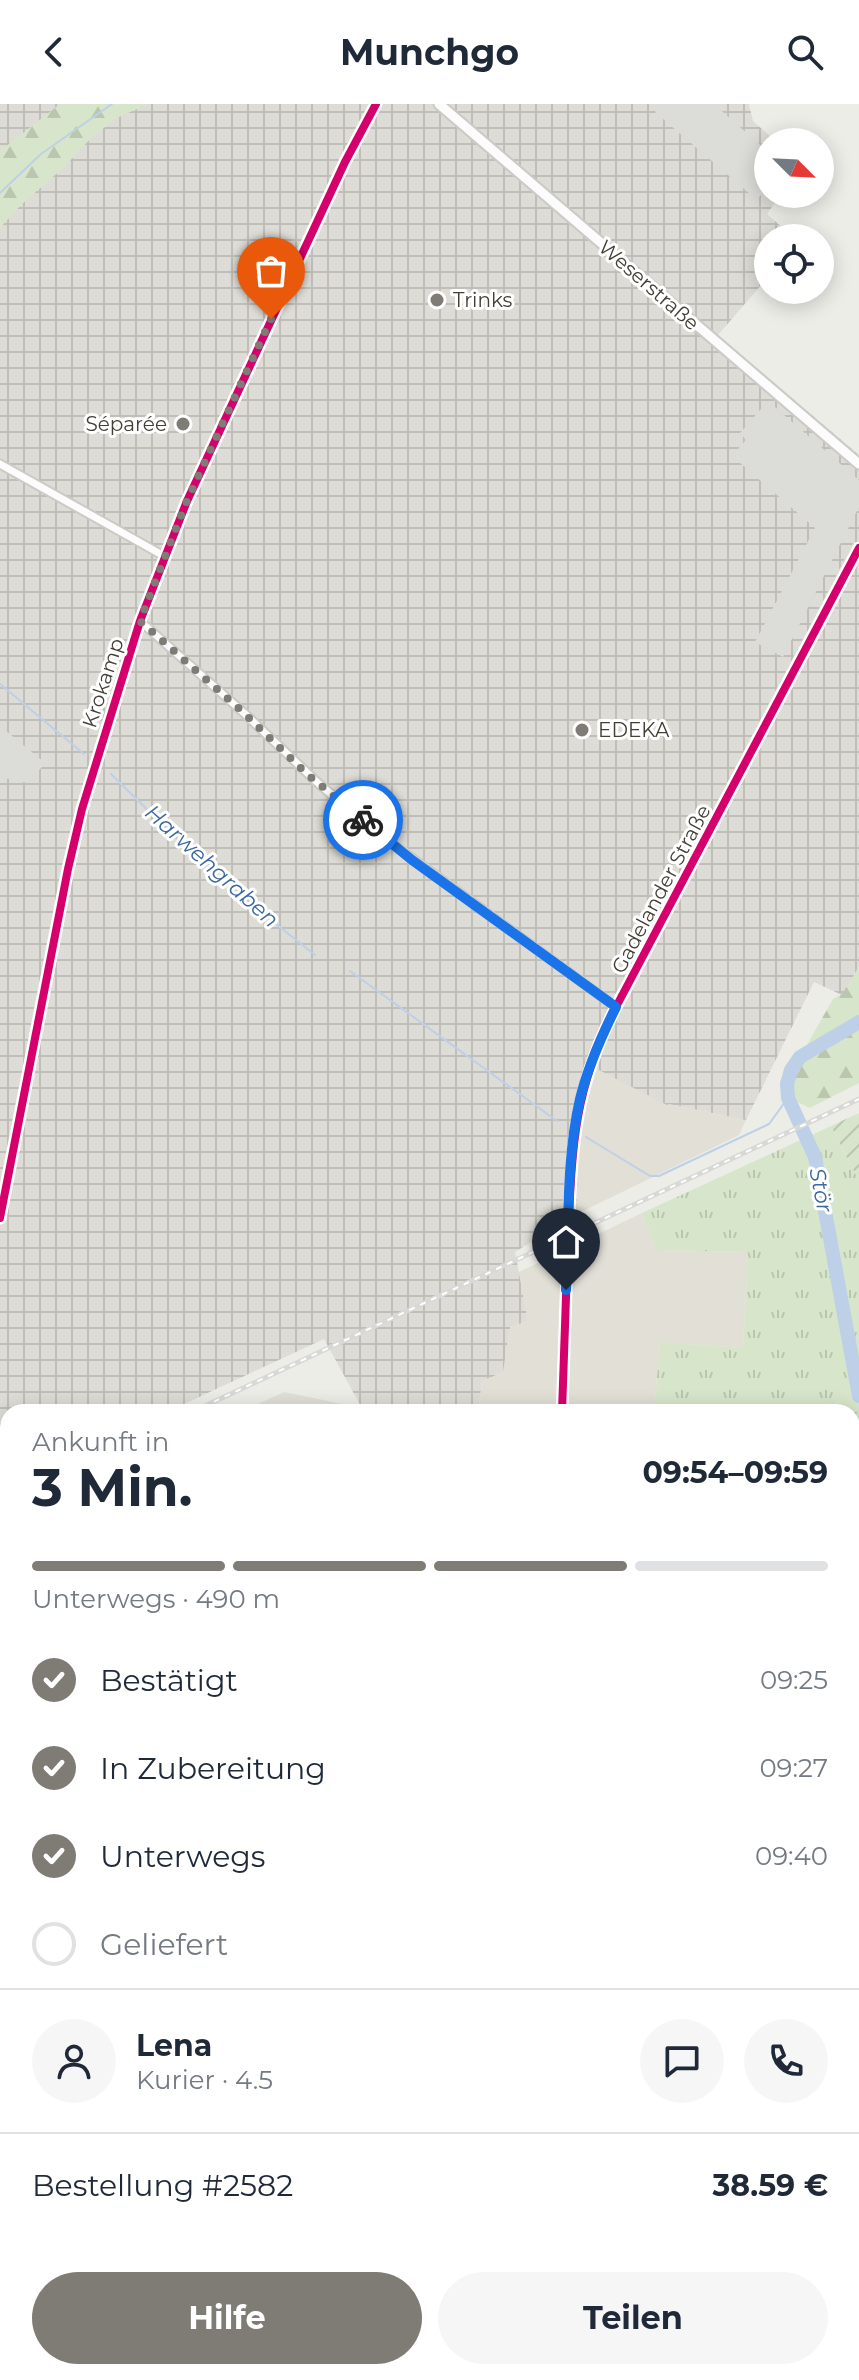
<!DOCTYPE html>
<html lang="de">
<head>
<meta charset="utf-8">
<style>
	:root { --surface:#fff; --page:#f6f6f7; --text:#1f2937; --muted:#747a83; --line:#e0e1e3; --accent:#7e7c74 }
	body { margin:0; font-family:Montserrat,sans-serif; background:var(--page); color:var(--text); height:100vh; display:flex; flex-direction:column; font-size:30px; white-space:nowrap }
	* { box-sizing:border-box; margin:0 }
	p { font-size:26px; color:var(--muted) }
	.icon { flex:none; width:44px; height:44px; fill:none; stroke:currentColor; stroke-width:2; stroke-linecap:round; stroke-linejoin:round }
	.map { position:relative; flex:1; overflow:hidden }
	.sheet { position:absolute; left:0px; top:1300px; width:860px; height:976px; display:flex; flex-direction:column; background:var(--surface); border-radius:24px 24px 0 0; box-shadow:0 4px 20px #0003 }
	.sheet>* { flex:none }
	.needle { width:52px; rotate:114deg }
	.buttons { position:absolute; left:754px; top:24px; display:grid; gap:16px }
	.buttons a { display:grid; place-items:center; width:80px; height:80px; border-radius:50%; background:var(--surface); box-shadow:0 4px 20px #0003; font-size:40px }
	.pin { position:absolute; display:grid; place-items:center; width:68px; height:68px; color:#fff; margin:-82px -34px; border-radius:50% 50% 50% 0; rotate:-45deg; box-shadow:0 0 8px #0007 }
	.pin .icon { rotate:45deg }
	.courier { position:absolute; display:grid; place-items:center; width:80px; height:80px; margin:-40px; border:6px solid #1a73e8; border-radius:50%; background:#fff; color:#222; box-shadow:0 2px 10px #0007 }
	.overview em { font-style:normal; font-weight:700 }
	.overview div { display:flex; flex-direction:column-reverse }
	.overview { display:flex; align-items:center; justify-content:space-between; height:136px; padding:0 32px }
	h1 { font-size:52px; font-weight:700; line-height:60px }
	.bar { display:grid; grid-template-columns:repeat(4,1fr); gap:12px 8px; align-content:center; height:96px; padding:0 32px }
	.bar i { height:10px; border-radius:6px; background:var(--line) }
	.bar .selected { background:var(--accent) }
	.bar p { grid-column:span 4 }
	.line { display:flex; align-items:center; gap:20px; padding:0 32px; border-top:2px solid var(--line) }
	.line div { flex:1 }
	.round { display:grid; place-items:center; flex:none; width:84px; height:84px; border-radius:42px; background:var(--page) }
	ol { padding:0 32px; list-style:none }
	li { display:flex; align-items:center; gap:24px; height:88px }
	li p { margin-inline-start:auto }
	li .icon { padding:8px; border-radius:50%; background:var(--accent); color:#fff; stroke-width:4 }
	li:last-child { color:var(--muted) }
	li i { width:44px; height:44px; border:4px solid var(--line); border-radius:50% }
	.cta { display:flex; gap:16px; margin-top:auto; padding:16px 32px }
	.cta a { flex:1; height:92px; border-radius:48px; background:var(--accent); color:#fff; font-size:32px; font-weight:700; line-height:92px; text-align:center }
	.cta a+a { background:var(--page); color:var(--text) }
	header { display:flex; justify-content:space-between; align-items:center; height:104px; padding:0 32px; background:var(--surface); font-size:36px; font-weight:700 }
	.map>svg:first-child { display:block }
	.residential { fill:#e1dfd6 }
	.industrial { fill:url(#industrial-grid) }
	.grass { fill:url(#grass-tufts) }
	.forest { fill:url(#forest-firs) }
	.garden { fill:url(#garden-furrows) }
	.parking { fill:#dcdcd8 }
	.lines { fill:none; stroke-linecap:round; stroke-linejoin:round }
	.stream { stroke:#bdd0e7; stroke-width:2 }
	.river { stroke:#bdd0e7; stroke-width:14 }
	.minor-casing { stroke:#cbcac6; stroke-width:11 }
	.tertiary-casing { stroke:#cbcac6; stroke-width:13 }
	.minor { stroke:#fcfcfc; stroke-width:7 }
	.tertiary { stroke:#fcfcfc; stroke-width:9 }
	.rail-casing { stroke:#d8d8d7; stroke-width:5 }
	.rail { stroke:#fff; stroke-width:2; stroke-dasharray:6; stroke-linecap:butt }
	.cycleway-casing { stroke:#fff; stroke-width:13 }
	.cycleway { stroke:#d6006c; stroke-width:8 }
	.done { stroke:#7e7c74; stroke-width:8; stroke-dasharray:0 14.4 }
	.route { stroke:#1a73e8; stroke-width:10 }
	.poi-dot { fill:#7e7c74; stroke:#fff; stroke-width:3 }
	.labels { text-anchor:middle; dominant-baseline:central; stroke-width:6; stroke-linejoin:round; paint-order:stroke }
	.street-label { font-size:20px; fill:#423f35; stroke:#fff }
	.poi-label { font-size:20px; fill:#423f35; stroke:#fff; text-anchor:start }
	.water-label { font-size:22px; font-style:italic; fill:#3c68a0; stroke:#fff }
</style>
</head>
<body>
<header><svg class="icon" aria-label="back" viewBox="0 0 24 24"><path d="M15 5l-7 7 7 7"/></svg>Munchgo<svg class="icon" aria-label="search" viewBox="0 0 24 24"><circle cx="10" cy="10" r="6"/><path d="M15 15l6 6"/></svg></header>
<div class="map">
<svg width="859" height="2276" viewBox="0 0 859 2276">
	<defs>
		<pattern id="industrial-grid" width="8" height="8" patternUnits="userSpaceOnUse" patternTransform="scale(2)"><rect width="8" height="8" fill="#dddcd6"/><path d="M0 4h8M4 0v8" fill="none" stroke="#bfbeb8"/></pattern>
		<pattern id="grass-tufts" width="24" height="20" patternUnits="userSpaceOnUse" patternTransform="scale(2)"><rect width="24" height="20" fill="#d7e6ca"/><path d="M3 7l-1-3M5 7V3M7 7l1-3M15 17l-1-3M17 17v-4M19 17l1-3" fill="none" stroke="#bac6ae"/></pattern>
		<pattern id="forest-firs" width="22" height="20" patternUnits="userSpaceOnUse" patternTransform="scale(2)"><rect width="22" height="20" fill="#d7e6ca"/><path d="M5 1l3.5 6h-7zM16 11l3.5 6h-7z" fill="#bac6ae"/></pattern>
		<pattern id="garden-furrows" width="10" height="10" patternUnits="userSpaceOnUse" patternTransform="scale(2)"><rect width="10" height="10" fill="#d7e6ca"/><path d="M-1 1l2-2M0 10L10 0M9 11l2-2" fill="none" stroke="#bac6ae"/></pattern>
	</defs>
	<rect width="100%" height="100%" fill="#edede8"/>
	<path class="residential" d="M595,964L669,1000L746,1016L739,1031L577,1110L579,1026Z
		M642,1109L656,1146L748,1148L743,1244L660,1238L654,1308H478L482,1277L503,1268L510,1223L528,1217L519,1168Z
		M284,1288L362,1304L364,1308H240Z
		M0,1434H8V2268H176L172,2276H0Z"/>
	<path class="industrial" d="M0,0H749L753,17L777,38H768V90H781L767,110L794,134H768V173L718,231L859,351V863L842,891L814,878L746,1016L669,1000L667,1001L595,964L579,1026L577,1110L515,1148L528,1217L510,1223L503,1268L482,1277L478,1308H364L324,1235L167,1308H8V1360L0,1362Z"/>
	<path class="grass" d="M831,1022L859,1077V1364L852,1365V1308H807L804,1303L718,1308H654L660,1238L743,1244L748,1148L656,1146L642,1109Z
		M859,1390V1489L852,1490V1391Z
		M852,2079L859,2081V2250L852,2248Z
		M539,2268H615V2276H563Z
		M656,2268H695V2276H661Z"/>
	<path class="forest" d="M60,0H148L117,14L92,33L64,63L20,102L0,124V47Z
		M859,863V979L810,1004L788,994L787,980L791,966L800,953L833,895L842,890Z
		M859,1489V1553L852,1555V1513L854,1511L852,1490Z
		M852,1571L859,1574V1847L852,1844Z
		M852,2248L859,2250V2276H695V2268H852Z
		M208,2268H290L285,2276H205Z
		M494,2268H539L563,2276H523Z
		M615,2268H656L661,2276H615Z"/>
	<path class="garden" d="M859,1009V1077L831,1022Z
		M852,1844L859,1847V2081L852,2079Z"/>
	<path class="parking" d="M661,0H714L768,48V82L757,96L655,8Z
		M768,297L859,376V403L783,553L755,538L815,424L732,352L746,336L740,329Z
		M854,437L857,439L812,524L811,520Z
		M809,530L651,830L650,825L805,531Z
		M0,622L45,659L29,679L0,673Z"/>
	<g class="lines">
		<path class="stream" d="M0,89L41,50L112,0
			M0,580L84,650
			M111,670L212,769L315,851
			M350,867L557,1017
			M586,1033L650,1072H659L769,1020L788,994
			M656,2268L661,2276"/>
		<path class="river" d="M859,918L800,953L791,966L787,980L788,994L815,1053L859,1292
			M852,1555L859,1553
			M197,2276L201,2268"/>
		<defs>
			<path id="minor" d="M0,360L164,452
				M140,517L244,609L319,680L383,733L616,903
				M0,1114L68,765L82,705L140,517L187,397L345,58L376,0
				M0,1629L8,1594
				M0,1705L8,1708
				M0,1901L8,1903
				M0,2244L8,2231
				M0,2248L8,2253
				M42,2268L61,2276"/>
			<path id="tertiary" d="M439,0L859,360
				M562,1308C564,1250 566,1193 568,1135C572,1045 573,986 616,903L859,444
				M852,1379L859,1377
				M0,1430H8
				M0,1449L8,1451"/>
		</defs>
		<use href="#minor" class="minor-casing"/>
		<use href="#tertiary" class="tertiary-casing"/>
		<use href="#minor" class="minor"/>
		<use href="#tertiary" class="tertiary"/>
		<defs>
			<path id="rail" d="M192,1308L859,995
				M0,1371L8,1370
				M0,1403L8,1399"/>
		</defs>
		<use href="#rail" class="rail-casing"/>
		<use href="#rail" class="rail"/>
		<defs>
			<path id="cycleway" d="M0,1114L68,765L82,705L140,517L187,397L345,58L376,0
				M562,1308C564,1250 566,1193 568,1135C572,1045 573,986 616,903L859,444"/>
		</defs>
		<use href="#cycleway" class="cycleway-casing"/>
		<use href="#cycleway" class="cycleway"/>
	</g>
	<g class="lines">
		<path class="done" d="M271,215L186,399L140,517L244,609L307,670L363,716"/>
		<path class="route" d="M363,716L412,756L616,903C601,933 588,962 580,995C566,1056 569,1123 566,1186"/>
	</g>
	<g class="poi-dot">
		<circle cx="437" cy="196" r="8"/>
		<circle cx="183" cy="320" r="8"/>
		<circle cx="582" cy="626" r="8"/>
	</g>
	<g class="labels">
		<g class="street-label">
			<text transform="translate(649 181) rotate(41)">Weserstraße</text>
			<text transform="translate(103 579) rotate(-72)">Krokamp</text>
			<text transform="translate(661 785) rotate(-62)">Gadelander Straße</text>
		</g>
		<g class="poi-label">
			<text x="453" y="196">Trinks</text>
			<text x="167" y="320" text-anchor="end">Séparée</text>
			<text x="598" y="626">EDEKA</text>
		</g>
		<g class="water-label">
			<text transform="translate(212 762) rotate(42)">Harwehgraben</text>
			<text transform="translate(821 1086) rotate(79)">Stör</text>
		</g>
	</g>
</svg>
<div class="buttons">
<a><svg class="needle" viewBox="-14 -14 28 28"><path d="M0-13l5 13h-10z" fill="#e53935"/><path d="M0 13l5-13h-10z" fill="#747a83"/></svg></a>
<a><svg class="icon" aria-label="locate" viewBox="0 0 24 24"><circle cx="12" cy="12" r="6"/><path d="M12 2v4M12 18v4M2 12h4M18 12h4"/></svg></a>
</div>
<div class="pin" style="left:271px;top:215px;background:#ea580c"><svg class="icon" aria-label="bag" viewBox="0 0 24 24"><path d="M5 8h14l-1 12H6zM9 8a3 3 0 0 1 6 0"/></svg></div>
<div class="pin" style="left:566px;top:1186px;background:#1f2937"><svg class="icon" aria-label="home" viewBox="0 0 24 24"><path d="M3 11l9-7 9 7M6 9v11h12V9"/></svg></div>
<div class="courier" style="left:363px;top:716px"><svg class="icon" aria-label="bike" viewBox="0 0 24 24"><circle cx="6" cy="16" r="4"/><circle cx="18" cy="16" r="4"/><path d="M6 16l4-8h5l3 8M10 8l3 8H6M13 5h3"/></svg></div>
<section class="sheet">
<div class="overview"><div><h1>3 Min.</h1><p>Ankunft in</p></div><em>09:54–09:59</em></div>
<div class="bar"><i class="selected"></i><i class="selected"></i><i class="selected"></i><i></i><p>Unterwegs · 490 m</p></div>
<ol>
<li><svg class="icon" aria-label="check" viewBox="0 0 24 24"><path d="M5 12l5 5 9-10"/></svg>Bestätigt<p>09:25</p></li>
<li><svg class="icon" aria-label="check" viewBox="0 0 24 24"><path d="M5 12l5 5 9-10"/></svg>In Zubereitung<p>09:27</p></li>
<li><svg class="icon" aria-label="check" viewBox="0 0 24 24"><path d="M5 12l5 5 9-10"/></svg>Unterwegs<p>09:40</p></li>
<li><i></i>Geliefert</li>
</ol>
<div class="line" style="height:144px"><a class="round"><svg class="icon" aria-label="person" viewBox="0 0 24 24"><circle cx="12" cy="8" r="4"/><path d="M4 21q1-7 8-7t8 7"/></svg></a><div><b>Lena</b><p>Kurier · 4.5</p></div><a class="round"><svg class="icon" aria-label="chat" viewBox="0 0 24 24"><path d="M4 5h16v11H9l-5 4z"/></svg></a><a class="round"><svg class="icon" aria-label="phone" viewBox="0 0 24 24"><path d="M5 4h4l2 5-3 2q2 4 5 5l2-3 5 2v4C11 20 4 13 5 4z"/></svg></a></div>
<div class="line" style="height:104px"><div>Bestellung #2582</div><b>38.59 €</b></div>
<div class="cta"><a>Hilfe</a><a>Teilen</a></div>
</section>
</div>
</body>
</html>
